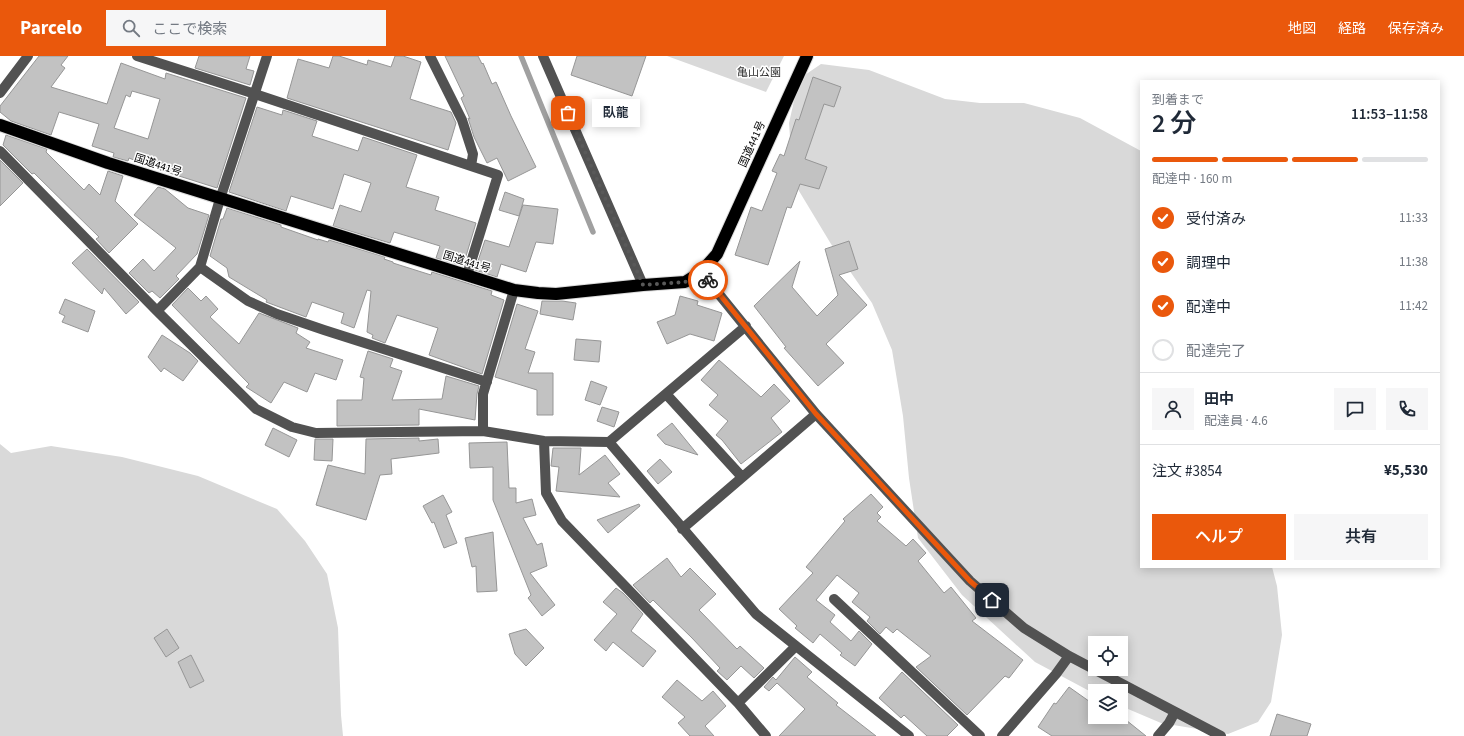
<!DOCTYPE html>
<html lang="ja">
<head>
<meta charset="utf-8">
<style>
	:root { --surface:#fff; --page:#f6f6f7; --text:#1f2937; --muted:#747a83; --line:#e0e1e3; --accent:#ea580c }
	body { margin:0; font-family:"Source Sans 3","Noto Sans JP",sans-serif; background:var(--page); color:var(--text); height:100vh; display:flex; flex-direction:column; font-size:15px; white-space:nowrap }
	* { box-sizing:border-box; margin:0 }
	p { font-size:13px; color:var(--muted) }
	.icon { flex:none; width:22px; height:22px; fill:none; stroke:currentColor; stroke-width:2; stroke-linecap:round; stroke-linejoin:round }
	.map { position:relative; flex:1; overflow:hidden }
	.side { position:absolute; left:1140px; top:24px; width:300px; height:488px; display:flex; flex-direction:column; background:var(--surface); border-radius:0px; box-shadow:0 2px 10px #0003 }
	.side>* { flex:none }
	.controls { position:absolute; left:1088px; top:580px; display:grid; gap:8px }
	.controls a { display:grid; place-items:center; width:40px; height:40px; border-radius:0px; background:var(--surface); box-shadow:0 2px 10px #0003; font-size:20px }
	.pin { position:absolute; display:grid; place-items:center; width:34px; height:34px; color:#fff; margin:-17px; border-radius:8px; box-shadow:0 2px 6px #0006 }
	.courier { position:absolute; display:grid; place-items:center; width:40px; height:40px; margin:-20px; border:3px solid #ea580c; border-radius:50%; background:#fff; color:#222; box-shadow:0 1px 5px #0007 }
	.bubble { position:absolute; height:28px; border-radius:0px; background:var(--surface); box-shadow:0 2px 10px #0003; font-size:13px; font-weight:600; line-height:28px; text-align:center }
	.summary em { font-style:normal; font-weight:600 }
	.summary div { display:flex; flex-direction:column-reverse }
	.summary { display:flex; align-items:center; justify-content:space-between; height:68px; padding:0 12px }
	h1 { font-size:26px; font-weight:600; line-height:30px }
	.bar { display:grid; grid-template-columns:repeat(4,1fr); gap:6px 4px; align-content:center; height:48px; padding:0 12px }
	.bar i { height:5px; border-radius:3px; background:var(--line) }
	.bar .on { background:var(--accent) }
	.bar p { grid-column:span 4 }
	.line { display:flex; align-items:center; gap:10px; padding:0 12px; border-top:1px solid var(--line) }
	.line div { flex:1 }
	.round { display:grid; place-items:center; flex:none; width:42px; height:42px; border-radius:0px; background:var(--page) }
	ol { padding:0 12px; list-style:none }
	li { display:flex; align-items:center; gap:12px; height:44px }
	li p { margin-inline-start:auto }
	li .icon { padding:4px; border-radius:50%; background:var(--accent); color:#fff; stroke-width:4 }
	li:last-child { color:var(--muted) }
	li i { width:22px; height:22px; border:2px solid var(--line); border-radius:50% }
	.primary-button { display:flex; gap:8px; margin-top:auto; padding:8px 12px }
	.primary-button a { flex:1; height:46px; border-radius:0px; background:var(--accent); color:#fff; font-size:16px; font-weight:600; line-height:46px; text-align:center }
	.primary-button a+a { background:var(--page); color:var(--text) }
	header { display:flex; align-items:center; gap:24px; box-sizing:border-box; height:56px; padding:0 20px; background:var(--accent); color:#fff }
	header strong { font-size:19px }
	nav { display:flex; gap:22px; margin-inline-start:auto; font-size:14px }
	.search { width:280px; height:36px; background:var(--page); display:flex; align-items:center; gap:10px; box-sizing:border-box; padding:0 14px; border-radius:0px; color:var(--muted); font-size:15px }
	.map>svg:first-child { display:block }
	.green { fill:#d9d9d9; fill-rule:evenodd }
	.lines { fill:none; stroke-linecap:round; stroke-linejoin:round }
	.stream { stroke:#a0a0a0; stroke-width:5.5 }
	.building { fill:#c2c2c2; stroke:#969696; fill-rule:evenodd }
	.highway-casing { stroke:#dbdbdb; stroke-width:14 }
	.minor { stroke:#525252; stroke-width:10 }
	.highway { stroke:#000; stroke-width:12 }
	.done { stroke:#595959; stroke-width:4; stroke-dasharray:0 7.2 }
	.route { stroke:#ea580c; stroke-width:5 }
	.labels { text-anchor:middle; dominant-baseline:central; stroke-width:3; stroke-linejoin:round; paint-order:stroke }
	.park-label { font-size:11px; fill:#303030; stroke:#fff }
	.street-label { font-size:11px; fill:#000; stroke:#fff }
</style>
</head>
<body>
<header>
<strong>Parcelo</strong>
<div class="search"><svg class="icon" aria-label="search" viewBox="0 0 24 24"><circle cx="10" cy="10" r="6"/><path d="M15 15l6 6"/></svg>ここで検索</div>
<nav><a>地図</a><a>経路</a><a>保存済み</a></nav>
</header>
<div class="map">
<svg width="1464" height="680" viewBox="0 0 1464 680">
	<rect width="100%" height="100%" fill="#fff"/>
	<path class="green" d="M667,0H784L766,36Z
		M821,8L869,14L945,43L980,47H1024L1080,62L1141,95V511H1272L1277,530L1282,579L1271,646L1258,666L1228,678L1161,667L1121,650V635H1095V638L1035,606L962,539L918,482L909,422L903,360L892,294L872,247L831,188L793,125L789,67L799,23ZM1095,587H1121V613H1095Z
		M0,388L11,397L51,390L122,401L198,420L277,453L305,485L327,518L338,572L341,659L343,680H0Z"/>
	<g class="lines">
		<path class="stream" d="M521,0L593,176"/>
	</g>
	<path class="building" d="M39,0H68L61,9L65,12L51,31L107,48L121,7L165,23L166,17L246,42L217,132L160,114L162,107L136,99L134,104L129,102L128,105L113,101L114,97L92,90L99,68L59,56L51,79L11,65L0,56V50ZM132,35L160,43L148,83L114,72L126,39L130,41Z
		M199,0H250L246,13L254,15L250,29L195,12Z
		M333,0H339L367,9L368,4L391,11L395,0H403L421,6L410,43L451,56L456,67L448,94L287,42L298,3L329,12Z
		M445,0H478L482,8L483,7L492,28L496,26L511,60L536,111L508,125L497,102L487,107L474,81L468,62L470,63L461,42L464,40Z
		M577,0H646L632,40L571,19Z
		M813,21L841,31L834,51L824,48L805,103L827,111L819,133L800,128L791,152L787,151L768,209L735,199L751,151L762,155L777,117L772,115L780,98L784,100L796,63L799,64Z
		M257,51L282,59L283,54L317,65L312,80L358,95L363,81L417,99L406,131L439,141L435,154L476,167L463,210L436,202L440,190L394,176L390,187L333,170L340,149L361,156L371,127L344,118L333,153L291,140L286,155L229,136Z
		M6,79L47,93L46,96L84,134L89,128L100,139L108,115L123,120L115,145L138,168L109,197L96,183L99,181L34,117L32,118L3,89Z
		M0,104L23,127L0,150Z
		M158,131L165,133L188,152L209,159L197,198L176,220L179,223L160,242L152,235L149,237L129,217L143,203L154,215L176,192L134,159Z
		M505,136L524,143L519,160L499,154Z
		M523,149L558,153L553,188L536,186L526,216L501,208L497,221L475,214L485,184L509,191Z
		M227,152L281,169V171L318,184V183L328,186L329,184L385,201L384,203L393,206V207L431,219L432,216L492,235L491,239L504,244L482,318L429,299L438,272L397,259L385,287L372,282L373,279L367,276L371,235L367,234L354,272L341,267L344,257L312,246L306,261L266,246L267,244L229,221L227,212L210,200L221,163H223Z
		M849,185L858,213L839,219L867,249L826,288L844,307L818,330L784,292L786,291L754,250L800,205L792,231L817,260L838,239L825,193Z
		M87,193L139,246L126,258L104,232L102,238L72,207Z
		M188,232L201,245L206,240L218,253L210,261L239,288L259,257L298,272L296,277L310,286L306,292L343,304L336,324L315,317L307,336L284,326L271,347L246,331L249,328L172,249Z
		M680,240L698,245L697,249L722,257L714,285L690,278L667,288L657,266L675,259Z
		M65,243L95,255L88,276L62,266L65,260L59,257Z
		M542,245H562L576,247L573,264L540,258Z
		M517,248L538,255L525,293L535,296L528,317H553V359H537V334L495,321Z
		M162,279L190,297L198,305L183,325L164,312L161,316L148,301Z
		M576,283L601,285L599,306L574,304Z
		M368,295L393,303L390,311L402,315L392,344L442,343L446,320L479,330L477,338L475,364L419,353V369L337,370V344H362L364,322L360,321Z
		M719,304L761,341L774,328L790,345L771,362L782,376L741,408L722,384L716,379L728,365L709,349L718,339L701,324Z
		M591,325L607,331L600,349L585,344Z
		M602,351L619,356L614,371L597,365Z
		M672,367L698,399L665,388L657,379Z
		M273,372L297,384L289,401L265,389Z
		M419,382V385L438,383L439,397L391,403L392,418L380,419L366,464L316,449L328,409L365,418L366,383Z
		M315,383H333L332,405L314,404Z
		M507,386L509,432H516V447L532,443L536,459L523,462L537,489L542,487L547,510L530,517L555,549L542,560L528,542L531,539L493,444V411L470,412L469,387Z
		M553,392H581L579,419L605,399L620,418L608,427L620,441L556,435L559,411L551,410Z
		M660,403L672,416L658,428L647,415Z
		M871,438L883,451L877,457L881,461L877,465L906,490L913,483L926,497L918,505L944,537L951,531L976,562L972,565L1023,604L1009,622L1005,620L967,659L916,611L931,600L897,573L893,577L886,571L880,578L867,565L870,561L852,546L859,537L837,519L816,544L835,559L830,566L851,585L859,575L872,588L855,610L840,599L842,597L820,578L813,587L795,572L797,570L779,553L813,517L806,511L845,465L843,463Z
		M443,439L452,456L446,459L457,487L444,492L434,466L432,467L423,450Z
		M639,448L640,450L608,477L597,464Z
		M493,476L497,535L477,536L476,510L472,511L465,482Z
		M667,502L681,521L690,512L716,538L699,554L737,593L740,590L764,612L754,622L741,610L727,624L717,615L720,612L692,582L653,544L650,547L633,529Z
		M616,532L623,537L643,558L631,575L656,595L643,611L613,586L606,595L594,584L617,558L603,546Z
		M167,573L179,592L166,601L154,582Z
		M526,573L544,592L526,610L515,598L509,578Z
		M191,599L204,625L190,632L178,606Z
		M795,601L812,616L807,621L838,647L836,649L876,680H779L805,653L777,627L769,635L764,631L773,621L776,624Z
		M902,616L958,669L947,680H927L904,659L901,662L879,642Z
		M677,624L702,645L713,635L726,650L705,670L714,680H690L678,667L685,661L662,641Z
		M1069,631L1093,648L1095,646V661L1121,660L1146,680H1052L1038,671L1054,647L1056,648Z
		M1277,658L1311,668L1307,680H1270Z"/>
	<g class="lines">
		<defs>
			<path id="highway" d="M0,69L108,107L514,234L538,237L556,238L643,229L685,226L701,216L717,198L807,0"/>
		</defs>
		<use href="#highway" class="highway-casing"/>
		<path class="minor" d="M137,0L255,38L498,119L467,219
			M430,0L462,64L473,98L471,110
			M543,0L643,229
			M0,37L28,0
			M0,95L157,255L256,353L292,371L316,377L483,375
			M200,211L248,245L277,258L324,274L487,326
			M701,216L816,358L970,525L1024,572L1069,600L1221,680
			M514,234L483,338V375L544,385L609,386L746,270
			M157,255L200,211L220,143L267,0
			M666,338L742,421
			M544,385L546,437L562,465L738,647L766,680
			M609,386L756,558L909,680
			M682,473L816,358
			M834,543L980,680
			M738,647L796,590
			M1002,680L1056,618L1069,600
			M1158,680L1169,667L1175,656"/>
		<use href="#highway" class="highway"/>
	</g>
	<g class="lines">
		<path class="done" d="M568,57L643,229L685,226L701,216L708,224"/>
		<path class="route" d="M708,224L816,358L970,525L992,544"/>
	</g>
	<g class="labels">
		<g class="park-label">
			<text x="759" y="16">亀山公園</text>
		</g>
		<g class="street-label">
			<text transform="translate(752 88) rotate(-66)">国道441号</text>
			<text transform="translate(158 109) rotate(18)">国道441号</text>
			<text transform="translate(467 206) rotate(17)">国道441号</text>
		</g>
	</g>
</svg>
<div class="controls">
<a><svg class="icon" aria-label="locate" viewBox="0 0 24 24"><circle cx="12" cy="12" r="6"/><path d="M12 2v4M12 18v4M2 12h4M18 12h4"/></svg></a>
<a><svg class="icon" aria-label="layers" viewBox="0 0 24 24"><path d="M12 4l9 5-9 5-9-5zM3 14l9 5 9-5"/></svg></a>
</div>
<div class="pin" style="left:568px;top:57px;background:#ea580c"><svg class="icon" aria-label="bag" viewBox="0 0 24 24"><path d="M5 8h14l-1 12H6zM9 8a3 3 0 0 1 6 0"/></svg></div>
<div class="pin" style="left:992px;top:544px;background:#1f2937"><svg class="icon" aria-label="home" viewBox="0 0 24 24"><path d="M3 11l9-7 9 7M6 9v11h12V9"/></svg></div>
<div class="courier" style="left:708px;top:224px"><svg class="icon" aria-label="bike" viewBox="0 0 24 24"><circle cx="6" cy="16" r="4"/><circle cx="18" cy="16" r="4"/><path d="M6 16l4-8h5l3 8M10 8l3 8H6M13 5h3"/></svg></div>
<div class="bubble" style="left:592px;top:43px;width:48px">臥龍</div>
<section class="side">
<div class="summary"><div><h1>2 分</h1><p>到着まで</p></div><em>11:53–11:58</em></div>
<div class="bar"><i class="on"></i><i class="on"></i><i class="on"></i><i></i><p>配達中 · 160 m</p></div>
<ol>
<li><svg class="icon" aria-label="check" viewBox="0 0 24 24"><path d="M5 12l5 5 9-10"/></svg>受付済み<p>11:33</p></li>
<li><svg class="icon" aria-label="check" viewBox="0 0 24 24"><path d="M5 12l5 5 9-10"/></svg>調理中<p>11:38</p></li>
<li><svg class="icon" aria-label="check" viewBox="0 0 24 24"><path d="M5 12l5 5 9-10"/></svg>配達中<p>11:42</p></li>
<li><i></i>配達完了</li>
</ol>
<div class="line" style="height:72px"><a class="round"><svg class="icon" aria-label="person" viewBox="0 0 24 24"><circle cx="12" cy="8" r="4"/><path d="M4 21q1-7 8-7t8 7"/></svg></a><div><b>田中</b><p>配達員 · 4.6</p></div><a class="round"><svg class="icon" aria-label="chat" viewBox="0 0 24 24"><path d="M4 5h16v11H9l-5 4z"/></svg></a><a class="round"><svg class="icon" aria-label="phone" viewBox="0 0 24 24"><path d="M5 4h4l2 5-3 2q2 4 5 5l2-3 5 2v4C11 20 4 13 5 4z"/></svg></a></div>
<div class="line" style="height:52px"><div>注文 #3854</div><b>¥5,530</b></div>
<div class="primary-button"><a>ヘルプ</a><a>共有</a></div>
</section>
</div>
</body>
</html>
